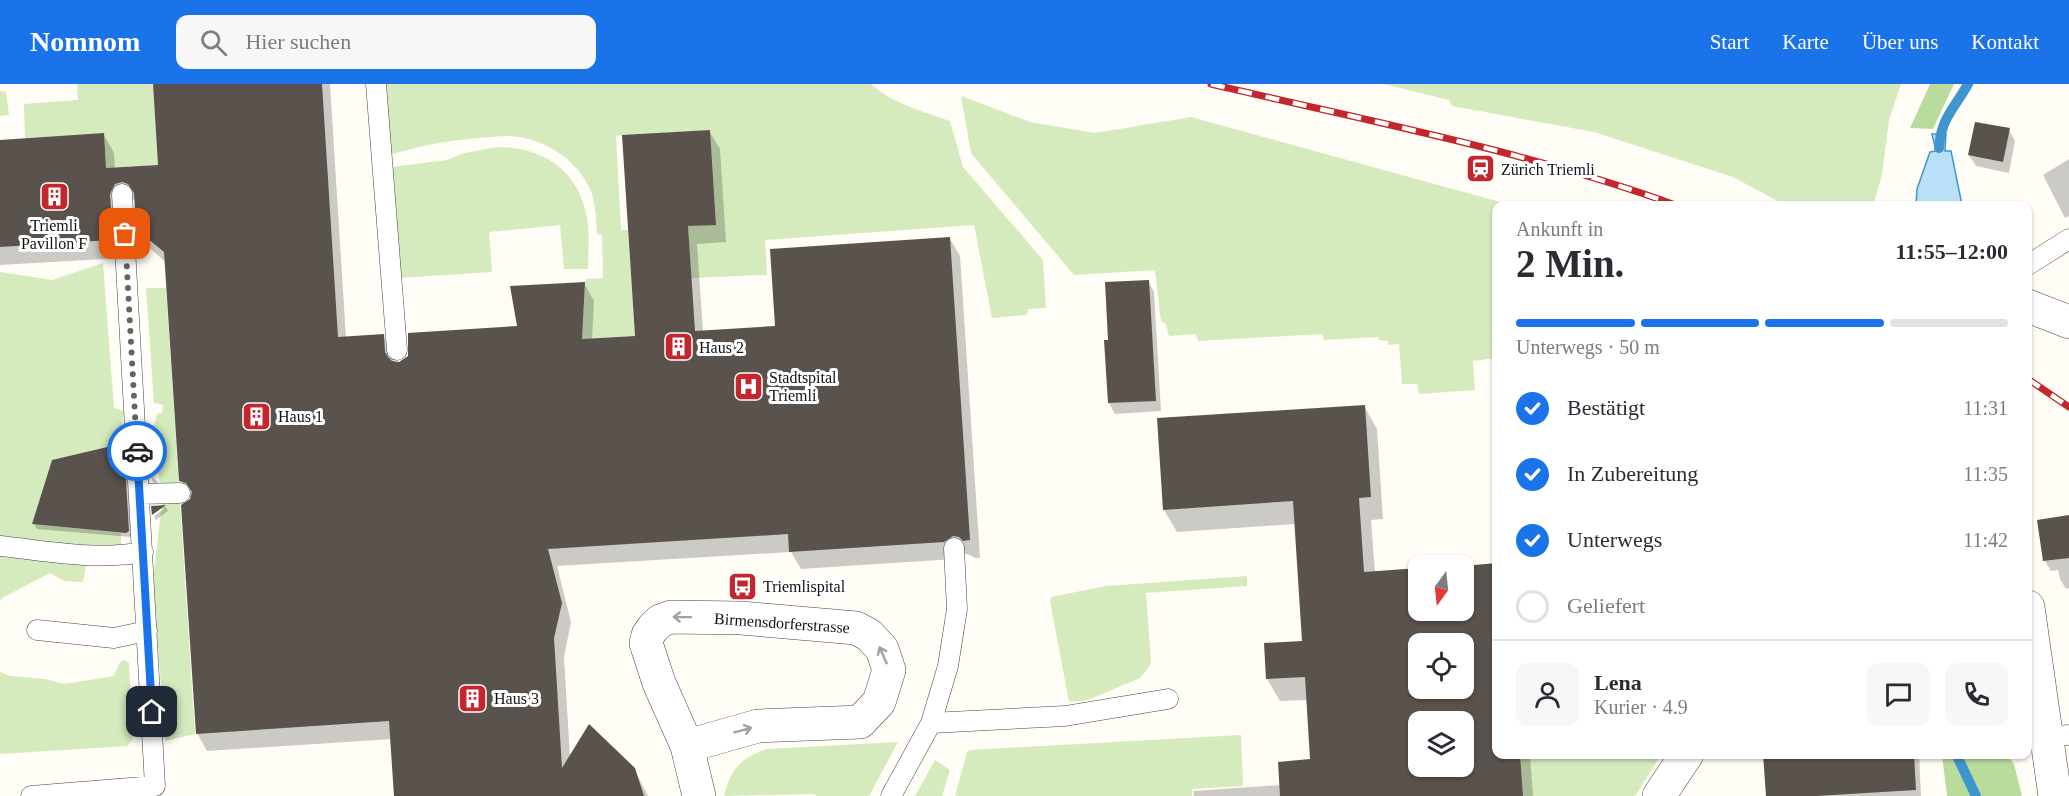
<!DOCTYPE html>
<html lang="de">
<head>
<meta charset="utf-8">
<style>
	:root { --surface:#fff; --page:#f7f7f7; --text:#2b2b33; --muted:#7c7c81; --line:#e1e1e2; --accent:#1a73e8 }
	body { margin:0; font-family:Georgia,serif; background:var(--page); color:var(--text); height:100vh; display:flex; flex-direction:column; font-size:22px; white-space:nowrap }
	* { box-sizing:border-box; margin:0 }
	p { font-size:20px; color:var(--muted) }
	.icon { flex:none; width:33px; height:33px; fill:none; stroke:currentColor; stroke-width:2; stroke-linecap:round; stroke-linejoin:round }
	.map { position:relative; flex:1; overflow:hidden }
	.panel { position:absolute; left:1492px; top:117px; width:540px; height:558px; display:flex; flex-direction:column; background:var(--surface); border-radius:12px; box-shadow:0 2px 4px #0004 }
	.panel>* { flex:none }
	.needle { width:39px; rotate:195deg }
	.controls { position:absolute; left:1408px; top:471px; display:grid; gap:12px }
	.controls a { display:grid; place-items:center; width:66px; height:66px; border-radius:12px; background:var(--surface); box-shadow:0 2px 4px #0004; font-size:30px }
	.pin { position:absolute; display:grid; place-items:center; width:51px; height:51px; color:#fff; margin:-26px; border-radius:12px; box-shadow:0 3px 9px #0006 }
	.courier { position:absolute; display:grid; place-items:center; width:60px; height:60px; margin:-30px; border:4px solid #1a73e8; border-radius:50%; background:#fff; color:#222; box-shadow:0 2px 8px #0007 }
	.head em { font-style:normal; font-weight:700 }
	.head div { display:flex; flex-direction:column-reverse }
	.head { display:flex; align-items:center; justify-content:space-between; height:102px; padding:0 24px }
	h1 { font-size:39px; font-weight:700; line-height:45px }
	.bar { display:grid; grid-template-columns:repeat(4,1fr); gap:9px 6px; align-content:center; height:72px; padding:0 24px }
	.bar i { height:8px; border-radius:4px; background:var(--line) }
	.bar .on { background:var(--accent) }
	.bar p { grid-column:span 4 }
	.line { display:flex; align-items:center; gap:15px; padding:0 24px; border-top:2px solid var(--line) }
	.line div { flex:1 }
	.round { display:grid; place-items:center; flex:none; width:63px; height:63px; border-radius:12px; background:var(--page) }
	ol { padding:0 24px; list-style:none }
	li { display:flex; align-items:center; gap:18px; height:66px }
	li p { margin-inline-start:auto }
	li .icon { padding:6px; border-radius:50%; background:var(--accent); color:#fff; stroke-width:4 }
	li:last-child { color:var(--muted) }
	li i { width:33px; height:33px; border:3px solid var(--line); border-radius:50% }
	header { display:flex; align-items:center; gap:36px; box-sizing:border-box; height:84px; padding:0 30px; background:var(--accent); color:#fff }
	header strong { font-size:28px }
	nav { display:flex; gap:33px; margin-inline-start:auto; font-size:21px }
	.search { width:420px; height:54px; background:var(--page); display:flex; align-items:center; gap:15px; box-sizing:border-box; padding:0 21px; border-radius:12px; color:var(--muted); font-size:22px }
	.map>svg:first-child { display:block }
	.green { fill:#d5ebbd }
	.forest { fill:#b9dc9c }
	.water { fill:#b9e0f7; stroke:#3f96cf; stroke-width:1.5 }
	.shadow { fill:#0003; fill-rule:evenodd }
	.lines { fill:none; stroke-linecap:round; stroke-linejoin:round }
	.stream { stroke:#3f96cf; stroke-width:10 }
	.building { fill:#5a524d; fill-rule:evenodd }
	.service-casing { stroke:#444; stroke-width:21 }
	.minor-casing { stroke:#444; stroke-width:34 }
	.service { stroke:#fff; stroke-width:20 }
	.minor { stroke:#fff; stroke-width:33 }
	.rail-casing { stroke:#c4262e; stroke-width:7 }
	.rail { stroke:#fff; stroke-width:4.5; stroke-dasharray:14; stroke-linecap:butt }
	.oneway { stroke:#a0a0a0 }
	.done { stroke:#646461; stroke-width:6; stroke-dasharray:0 10.8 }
	.route { stroke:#1a73e8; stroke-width:8 }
	.labels { text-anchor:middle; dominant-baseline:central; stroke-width:6; stroke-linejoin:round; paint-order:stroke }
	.poi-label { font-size:16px; fill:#111; stroke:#fff; text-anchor:start }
	.street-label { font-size:16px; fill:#111; stroke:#fff }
</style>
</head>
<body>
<header>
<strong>Nomnom</strong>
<div class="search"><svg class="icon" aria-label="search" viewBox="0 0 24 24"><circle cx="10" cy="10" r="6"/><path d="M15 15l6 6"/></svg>Hier suchen</div>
<nav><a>Start</a><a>Karte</a><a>Über uns</a><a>Kontakt</a></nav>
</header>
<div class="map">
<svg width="2069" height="712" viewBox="0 0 2069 712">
	<rect width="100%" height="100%" fill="#fffdf5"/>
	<path class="green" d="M77,0H153L158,81L106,84L104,50L25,55L24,20L78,16Z
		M386,0H871C892,19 923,28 950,37L963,83L1043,176L1046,224L1028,225L1027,231L992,234L974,141L765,156L767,191L691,194L688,142L716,140L710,46L616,52L621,146H628L635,252L582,255L585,198L586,195L603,194L602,151L597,150C596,135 596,119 590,105C576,74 543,54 509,52C495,52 481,54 468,55C441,58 417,62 391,71Z
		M1384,0H1901L1889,36L1882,91L1873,121H1785L1733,93L1594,48L1452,22L1449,16Z
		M0,7L6,8L9,31L0,32Z
		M961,12L1030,38L1095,49L1191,33L1511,121L1497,122V274L1473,277L1475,306L1419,310L1417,300H1402L1399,260L1389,261L1388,257L1379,256L1378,253L1324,256L1322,250L1198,257L1196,250L1169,252L1166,240L1161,237L1155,186L1074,191L971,69Z
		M498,63C544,63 579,87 587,134C590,150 588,168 588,185H564L560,141L489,148L492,188L399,194L392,83L447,76L464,69Z
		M103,179L114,324L124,327L120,360L52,376L32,440L121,449V466L0,459V188L52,196Z
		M146,204H166L179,404L161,405L152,351L157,330L162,329L163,321L154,319Z
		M180,418L195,650L165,657L153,496L162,419Z
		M0,468L87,476L83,498L64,497L50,489L2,514L0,518Z
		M1247,492V502L1146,509L1151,578L1149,583L1140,594L1088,616L1069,618L1050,517L1051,513L1106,502Z
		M124,576L129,579L133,655L127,662L0,670V588L10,592L45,595L64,600L114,592L120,578Z
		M1241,651L1243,702L1192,705V712H955L967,668L970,666Z
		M898,658L869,712H816L815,710L724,712C732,683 739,676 766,665Z
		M1520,671H1661L1635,712H1523Z
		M935,676L950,686L942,712H915Z"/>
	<path class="forest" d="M1930,0H1954L1933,45L1910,44Z
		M1942,671H2007L2014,680L2022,712H1947Z"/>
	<path class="water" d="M1932,50H1946L1945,67H1951L1962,121H1916L1917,105L1930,68L1936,67Z"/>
	<path class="shadow" d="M155,0H330L346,254L383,252L393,270L394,279H399L519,243L584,199L594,217L592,256L637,253L709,47L720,65L726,158L697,160L703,248L777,244L950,155L960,172L980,474H975L970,471L963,469L954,475L801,485L791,468L557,482L571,538L564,573L570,674L634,685L648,712H396L392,655L207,667L197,649L192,416L181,397L166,178L148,163L137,145L136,116L131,115L121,174L0,181V58L104,51L114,69L115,85L160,82Z
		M2009,46L2015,57L2009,89L1976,82L1969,71Z
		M2069,75V132L2065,134L2043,91Z
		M1148,197L1154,208L1161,327L1115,330L1109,319L1105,258L1110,257Z
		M1364,322L1377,345L1383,435L1371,436L1375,489L1419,486V526H1464L1497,481V670H1530L1533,712H1194L1193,707L1281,701L1311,677L1308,616L1280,617L1267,595L1265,561L1304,558L1296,440L1177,448L1164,426ZM1419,560H1464V604H1419ZM1419,638H1464V682H1419Z
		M123,364L126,370L131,453L37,445L34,440L53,377Z
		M151,392L158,398L161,402L155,403Z
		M162,423H166L168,427L156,436L154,432L164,425Z
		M2069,433V504L2066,505L2060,495L2058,486L2051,487L2045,477L2039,437Z
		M1765,670H1919L1921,712H1768Z"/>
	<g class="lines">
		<path class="stream" d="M1939,64C1941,34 1954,25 1968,0
			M1956,670L1976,712"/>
	</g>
	<path class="building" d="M153,0H322L338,253L384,250L385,268L388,273L392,277L399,278L408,272V249L517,242L510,202L585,198L582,255L635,252L622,51L710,46L716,141L688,142L695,247L775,242L770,165L950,153L970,456L963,457L959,453L953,452L944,458L789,468L788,450L548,465L562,519L554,554L562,684L589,640L635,684L644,712H394L389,637L196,650L181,421L190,415L192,408L186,399L179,397L164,168L136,145L134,109L128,100L122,98L115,100L110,110L111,125L109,124L111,156L0,163V56L104,49L106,84L158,81Z
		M1975,38L2010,44L2003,78L1968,71Z
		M1149,196L1156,317L1108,319L1104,256H1108L1105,198Z
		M1365,321L1371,413L1359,414L1364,488L1419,484V526H1464L1463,482L1497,479V670H1520L1523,712H1280L1278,678L1310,675L1305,593L1266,595L1264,559L1302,557L1293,417L1163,426L1157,334ZM1419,560H1464V604H1419ZM1419,638H1464V682H1419Z
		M120,360L124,364L129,447L126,449L32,440L52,376Z
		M166,421L152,431L151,422Z
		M2069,431V474L2043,477L2037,436Z
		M1763,670H1914L1916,706L1816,712H1766Z"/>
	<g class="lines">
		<defs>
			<path id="service" d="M376,0L397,266
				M2028,181L2069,155
				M140,410L180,409
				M0,462C47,467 96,477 143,468
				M37,546L114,554L147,547
				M931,639L948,582L957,525L954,464
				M2046,653L2069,651
				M31,712L155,702L122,110
				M891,712L931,639L1065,632L1168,615"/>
			<path id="minor" d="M2028,222L2069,238
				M2028,523L2055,712
				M687,662L758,642L860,638L879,618L889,586L882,565L869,551L856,544L741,534L671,533L660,537L653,544L648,551L646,559L659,599L687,662L699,712
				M1659,712L1687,670"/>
		</defs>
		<use href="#service" class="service-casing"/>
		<use href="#minor" class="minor-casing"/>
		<use href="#service" class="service"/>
		<use href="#minor" class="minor"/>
		<defs>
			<path id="rail" d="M1211,0C1368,37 1527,67 1678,122
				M2028,295L2069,323"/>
		</defs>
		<use href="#rail" class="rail-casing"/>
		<use href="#rail" class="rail"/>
	</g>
	<defs><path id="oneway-shaft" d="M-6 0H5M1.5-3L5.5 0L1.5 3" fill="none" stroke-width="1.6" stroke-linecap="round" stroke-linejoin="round" transform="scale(1.5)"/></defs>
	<g class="oneway">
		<use href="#oneway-shaft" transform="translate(682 533) rotate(-179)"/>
		<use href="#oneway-shaft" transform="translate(883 571) rotate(-114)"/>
		<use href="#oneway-shaft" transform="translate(743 646) rotate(-15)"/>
	</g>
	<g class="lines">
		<path class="done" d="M125,150L137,367"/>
		<path class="route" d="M137,367L152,628"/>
	</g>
	<defs>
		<symbol id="station-square" viewBox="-11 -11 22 22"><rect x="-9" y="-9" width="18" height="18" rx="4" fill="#c4262e" stroke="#fff"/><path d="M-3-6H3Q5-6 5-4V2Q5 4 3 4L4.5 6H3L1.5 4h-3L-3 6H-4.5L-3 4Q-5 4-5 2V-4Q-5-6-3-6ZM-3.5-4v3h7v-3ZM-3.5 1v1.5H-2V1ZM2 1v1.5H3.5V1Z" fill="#fff"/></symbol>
		<symbol id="building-square" viewBox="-11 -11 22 22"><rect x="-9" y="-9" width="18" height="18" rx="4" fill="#c4262e" stroke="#fff"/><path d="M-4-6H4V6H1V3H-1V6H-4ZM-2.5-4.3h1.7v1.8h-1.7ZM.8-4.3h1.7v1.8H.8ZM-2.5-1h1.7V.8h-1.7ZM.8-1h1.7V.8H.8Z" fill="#fff"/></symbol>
		<symbol id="hospital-square" viewBox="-11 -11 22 22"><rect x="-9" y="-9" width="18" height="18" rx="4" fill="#c4262e" stroke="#fff"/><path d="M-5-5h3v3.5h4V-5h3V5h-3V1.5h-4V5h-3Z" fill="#fff"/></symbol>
		<symbol id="bus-square" viewBox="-11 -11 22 22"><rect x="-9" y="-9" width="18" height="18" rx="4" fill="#c4262e" stroke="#fff"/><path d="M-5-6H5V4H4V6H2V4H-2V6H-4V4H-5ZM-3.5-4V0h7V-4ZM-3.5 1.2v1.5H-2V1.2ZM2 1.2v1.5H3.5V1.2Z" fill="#fff"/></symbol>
	</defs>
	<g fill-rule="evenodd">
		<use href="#station-square" x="1464" y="68" width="33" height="33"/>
		<use href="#building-square" x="38" y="96" width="33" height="33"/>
		<use href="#building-square" x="662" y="246" width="33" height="33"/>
		<use href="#hospital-square" x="732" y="286" width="33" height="33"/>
		<use href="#building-square" x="240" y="316" width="33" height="33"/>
		<use href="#bus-square" x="726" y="486" width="33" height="33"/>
		<use href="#building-square" x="456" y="598" width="33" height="33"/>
	</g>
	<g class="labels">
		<g class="poi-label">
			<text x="1501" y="85">Zürich Triemli</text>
			<text x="54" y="141" text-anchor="middle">Triemli<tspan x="54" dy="18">Pavillon F</tspan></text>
			<text x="699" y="263">Haus 2</text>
			<text x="769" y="293">Stadtspital<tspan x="769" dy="18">Triemli</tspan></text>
			<text x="278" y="332">Haus 1</text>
			<text x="763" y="502">Triemlispital</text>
			<text x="494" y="614">Haus 3</text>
		</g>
		<g class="street-label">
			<text transform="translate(782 539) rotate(4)">Birmensdorferstrasse</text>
		</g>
	</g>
</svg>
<div class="controls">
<a><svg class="needle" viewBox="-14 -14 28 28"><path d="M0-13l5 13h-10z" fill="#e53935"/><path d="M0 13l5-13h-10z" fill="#7c7c81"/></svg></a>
<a><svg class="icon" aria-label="locate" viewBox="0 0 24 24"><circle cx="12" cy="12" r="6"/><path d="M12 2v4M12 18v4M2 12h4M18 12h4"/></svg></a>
<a><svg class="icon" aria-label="layers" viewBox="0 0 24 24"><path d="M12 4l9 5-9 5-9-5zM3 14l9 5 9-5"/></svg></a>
</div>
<div class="pin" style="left:125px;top:150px;background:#ea580c"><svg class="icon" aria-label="bag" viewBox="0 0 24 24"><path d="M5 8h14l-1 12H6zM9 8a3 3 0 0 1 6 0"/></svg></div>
<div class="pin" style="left:152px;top:628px;background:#1f2937"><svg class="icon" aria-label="home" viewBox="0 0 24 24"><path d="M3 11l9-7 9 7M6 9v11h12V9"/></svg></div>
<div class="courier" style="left:137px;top:367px"><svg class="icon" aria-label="car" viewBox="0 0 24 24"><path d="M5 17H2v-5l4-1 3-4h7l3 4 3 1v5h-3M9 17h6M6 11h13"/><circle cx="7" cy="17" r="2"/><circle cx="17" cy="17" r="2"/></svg></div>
<section class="panel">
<div class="head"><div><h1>2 Min.</h1><p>Ankunft in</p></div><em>11:55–12:00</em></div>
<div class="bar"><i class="on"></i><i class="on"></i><i class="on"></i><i></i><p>Unterwegs · 50 m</p></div>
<ol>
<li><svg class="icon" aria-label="check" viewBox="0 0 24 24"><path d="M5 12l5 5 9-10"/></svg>Bestätigt<p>11:31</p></li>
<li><svg class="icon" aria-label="check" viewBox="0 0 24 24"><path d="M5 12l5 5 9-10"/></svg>In Zubereitung<p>11:35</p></li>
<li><svg class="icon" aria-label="check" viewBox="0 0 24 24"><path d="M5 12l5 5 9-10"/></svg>Unterwegs<p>11:42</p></li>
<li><i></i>Geliefert</li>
</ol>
<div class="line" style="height:108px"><a class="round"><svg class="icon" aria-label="person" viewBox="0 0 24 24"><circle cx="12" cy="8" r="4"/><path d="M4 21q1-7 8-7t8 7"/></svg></a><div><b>Lena</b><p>Kurier · 4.9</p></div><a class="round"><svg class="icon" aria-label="chat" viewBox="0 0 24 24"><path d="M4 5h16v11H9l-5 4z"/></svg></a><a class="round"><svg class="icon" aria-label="phone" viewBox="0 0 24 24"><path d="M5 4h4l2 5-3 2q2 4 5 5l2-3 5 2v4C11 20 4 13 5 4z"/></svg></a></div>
</section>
</div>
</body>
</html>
